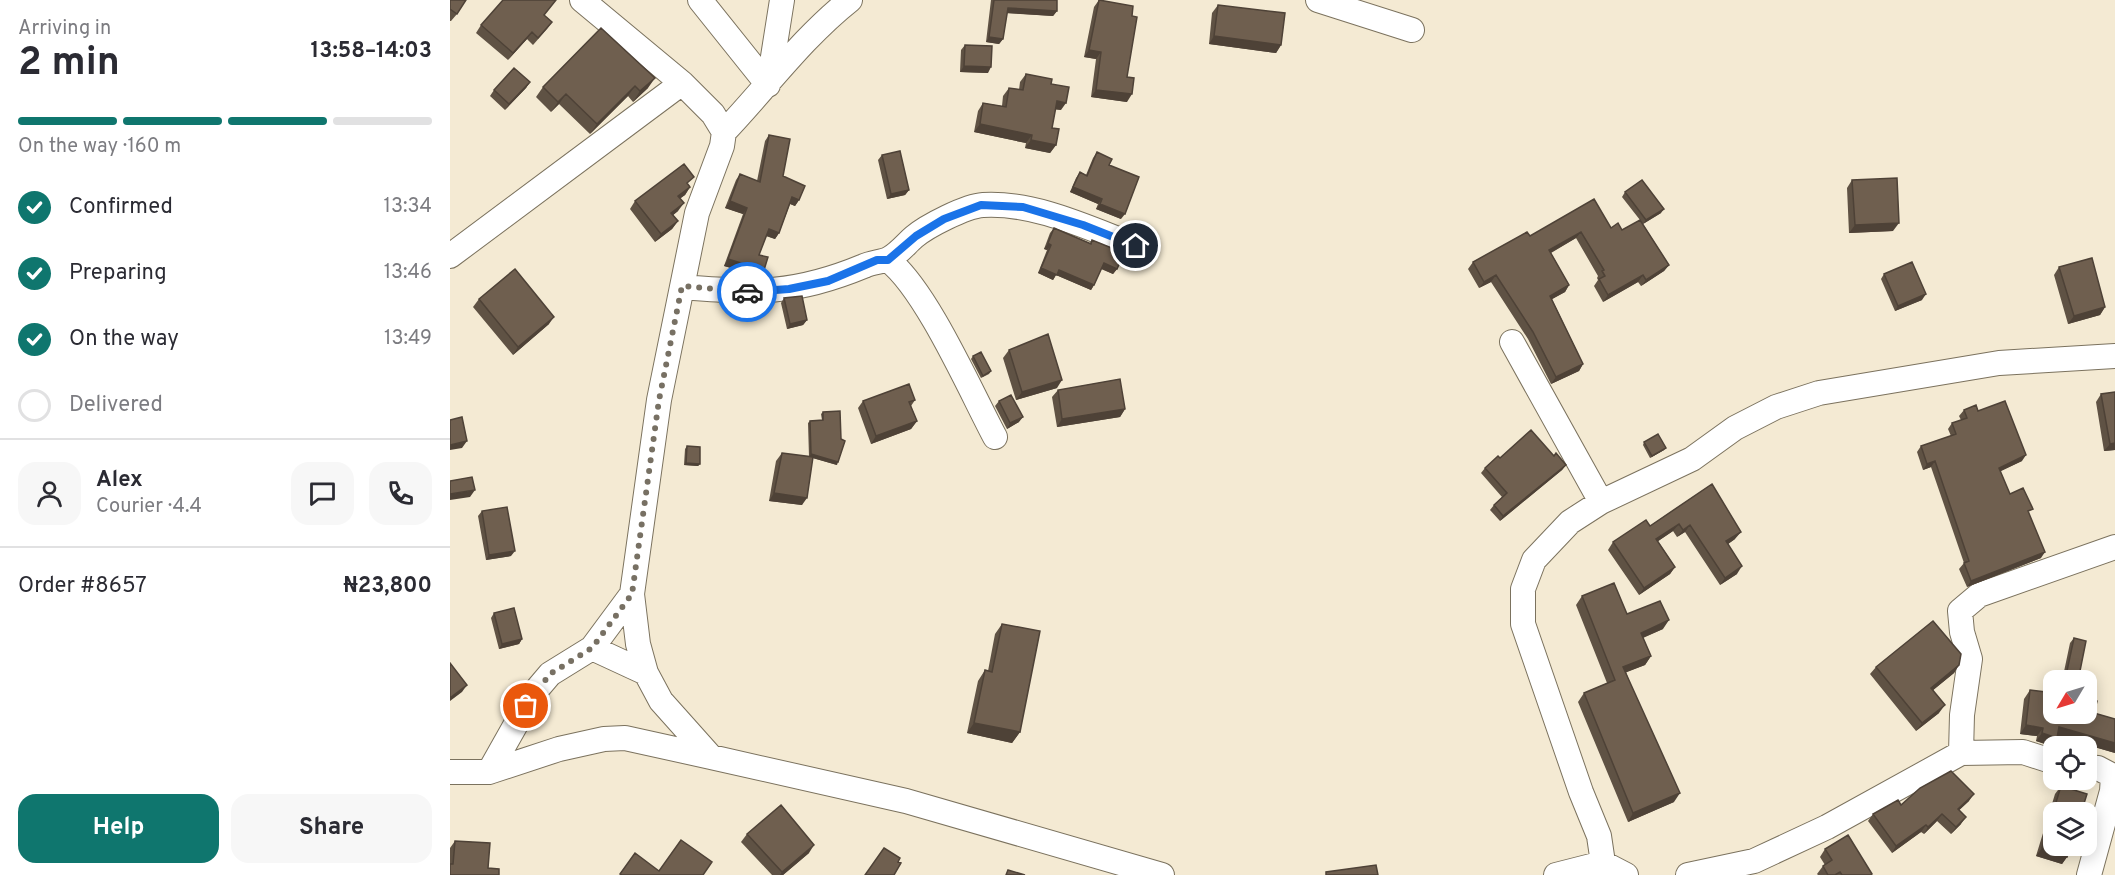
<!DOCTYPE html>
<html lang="en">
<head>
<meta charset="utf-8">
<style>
	:root { --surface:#fff; --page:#f7f7f7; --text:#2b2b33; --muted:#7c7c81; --line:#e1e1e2; --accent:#0f766e }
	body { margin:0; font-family:Overpass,sans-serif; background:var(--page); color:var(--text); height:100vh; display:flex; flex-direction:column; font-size:22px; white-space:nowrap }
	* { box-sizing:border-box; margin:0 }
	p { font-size:20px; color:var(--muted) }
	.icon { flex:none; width:33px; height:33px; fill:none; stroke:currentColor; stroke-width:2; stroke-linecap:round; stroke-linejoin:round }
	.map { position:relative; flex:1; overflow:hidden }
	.drawer { display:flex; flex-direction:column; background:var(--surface); width:450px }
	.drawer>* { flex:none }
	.needle { width:39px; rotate:232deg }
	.tools { position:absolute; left:1593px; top:670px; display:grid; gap:12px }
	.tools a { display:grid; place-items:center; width:54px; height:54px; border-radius:12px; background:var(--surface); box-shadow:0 3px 15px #0003; font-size:30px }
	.pin { position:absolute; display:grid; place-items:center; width:51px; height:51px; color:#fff; margin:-26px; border:3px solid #fff; border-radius:50%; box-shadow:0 2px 6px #0007 }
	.courier { position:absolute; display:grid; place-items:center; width:60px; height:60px; margin:-30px; border:4px solid #1a73e8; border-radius:50%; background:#fff; color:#222; box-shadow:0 2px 8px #0007 }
	.overview em { font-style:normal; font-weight:700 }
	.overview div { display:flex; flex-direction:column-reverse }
	.overview { display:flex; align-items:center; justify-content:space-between; height:102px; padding:0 18px }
	h1 { font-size:39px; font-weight:700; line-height:45px }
	.bar { display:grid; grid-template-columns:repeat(4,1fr); gap:9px 6px; align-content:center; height:72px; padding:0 18px }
	.bar i { height:8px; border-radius:4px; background:var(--line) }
	.bar .active { background:var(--accent) }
	.bar p { grid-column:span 4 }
	.line { display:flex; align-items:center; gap:15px; padding:0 18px; border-top:2px solid var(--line) }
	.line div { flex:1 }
	.round { display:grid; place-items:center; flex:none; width:63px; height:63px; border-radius:18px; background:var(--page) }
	ol { padding:0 18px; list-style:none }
	li { display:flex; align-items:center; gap:18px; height:66px }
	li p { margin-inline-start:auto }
	li .icon { padding:6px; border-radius:50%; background:var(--accent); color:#fff; stroke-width:4 }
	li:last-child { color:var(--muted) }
	li i { width:33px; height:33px; border:3px solid var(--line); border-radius:50% }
	.action { display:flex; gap:12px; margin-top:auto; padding:12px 18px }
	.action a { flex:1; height:69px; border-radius:18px; background:var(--accent); color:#fff; font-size:24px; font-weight:700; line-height:69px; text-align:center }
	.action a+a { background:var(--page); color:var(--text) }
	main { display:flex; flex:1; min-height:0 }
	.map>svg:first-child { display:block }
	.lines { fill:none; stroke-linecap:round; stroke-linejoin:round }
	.minor-casing { stroke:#7b725e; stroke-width:26 }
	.minor { stroke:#fff; stroke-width:24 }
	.wall { fill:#5f5244 }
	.shaded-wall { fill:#4e4237 }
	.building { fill:#6f5f4f; stroke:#4e4237; stroke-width:1.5 }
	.done { stroke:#777063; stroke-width:6; stroke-dasharray:0 10.8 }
	.route { stroke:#1a73e8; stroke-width:8 }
</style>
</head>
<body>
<main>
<section class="drawer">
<div class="overview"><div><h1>2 min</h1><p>Arriving in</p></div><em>13:58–14:03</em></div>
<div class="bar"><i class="active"></i><i class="active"></i><i class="active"></i><i></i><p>On the way · 160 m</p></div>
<ol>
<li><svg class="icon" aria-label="check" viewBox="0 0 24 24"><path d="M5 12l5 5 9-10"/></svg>Confirmed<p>13:34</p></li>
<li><svg class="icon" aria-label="check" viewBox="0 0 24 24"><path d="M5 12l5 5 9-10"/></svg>Preparing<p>13:46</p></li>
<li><svg class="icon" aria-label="check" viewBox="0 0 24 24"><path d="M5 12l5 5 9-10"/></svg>On the way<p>13:49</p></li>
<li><i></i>Delivered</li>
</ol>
<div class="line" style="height:108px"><a class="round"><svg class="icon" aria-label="person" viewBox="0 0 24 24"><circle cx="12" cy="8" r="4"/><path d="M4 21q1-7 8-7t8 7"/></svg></a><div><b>Alex</b><p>Courier · 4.4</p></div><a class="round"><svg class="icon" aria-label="chat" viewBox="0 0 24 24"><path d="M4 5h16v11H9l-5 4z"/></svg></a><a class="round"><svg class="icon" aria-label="phone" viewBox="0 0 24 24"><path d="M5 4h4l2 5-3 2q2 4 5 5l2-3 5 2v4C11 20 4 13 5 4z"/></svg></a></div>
<div class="line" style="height:78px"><div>Order #8657</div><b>₦23,800</b></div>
<div class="action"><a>Help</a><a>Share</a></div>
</section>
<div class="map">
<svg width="1665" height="875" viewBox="0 0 1665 875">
	<rect width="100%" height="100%" fill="#f4ead3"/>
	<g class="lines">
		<defs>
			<path id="minor" d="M132,0L232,83L263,114L274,132L272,146L247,213L209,400L182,594L188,644L196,673L211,701L261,757L456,801L712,875
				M250,0L318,85
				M868,0L962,30
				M319,82L332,0
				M274,132C316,88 352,38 400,0
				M0,256L232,83
				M438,260C476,289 521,392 545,437
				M232,287C306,293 344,295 414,266C422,262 434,262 440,258C449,253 456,244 464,237C477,226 516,206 533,205C585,202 638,228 686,246
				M1062,342L1151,502
				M142,648L196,673
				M1511,753L1512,715L1520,659L1512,632L1510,611L1529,595L1665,547
				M1636,767L1648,768L1665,777
				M0,772H39L109,749L154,739L175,738L261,757
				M39,772L83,694L100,674L142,648L182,594
				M1153,863L1149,836L1131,792L1073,624V589L1084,560L1120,522L1151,502L1242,459L1285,428L1326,407L1369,393L1549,363L1665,356
				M1106,875L1153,863L1176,875
				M1238,875L1304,861L1377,827L1511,753L1573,752L1604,762
				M1639,875L1662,791L1663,776"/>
		</defs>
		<use href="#minor" class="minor-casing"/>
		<use href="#minor" class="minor"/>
	</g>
	<path class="wall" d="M0,0L7,14L1,21H0Z
		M541,0H607V11L603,16L557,13L553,39L549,44L536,42Z
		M649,0L682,16L677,77V102L641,97L646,59L634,57L644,7Z
		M768,5L831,45L826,53L759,44L762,13Z
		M94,15L102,22L97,29L83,45L77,39L58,60L26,33L31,25Z
		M151,28L198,88L183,102L178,96L140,134L109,104L101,112L86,97L93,87Z
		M515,45L538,73L510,72L511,50Z
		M576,74L601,84L611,110L605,109L602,128L606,145L600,153L575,148L576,143L524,132L528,111L533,103L552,106L553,96L559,88L569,90L570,82Z
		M80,82L76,88L55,110L40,96L44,90Z
		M319,135L333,176L349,200L345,206L340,204L329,233L325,239L316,236L309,255L314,270L310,276L274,266L293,214L275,208L286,180L290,174L307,181L315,141Z
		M647,152L659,165L671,219L646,209L648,204L620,192L626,178L630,172L636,175L643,158Z
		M432,155L459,190L455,195L437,199L428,160Z
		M1402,180L1443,231L1399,233L1397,188Z
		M239,185L240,187L235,195L230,198L228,211L223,215L228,221L222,229L205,242L180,209L185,201Z
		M1175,192L1211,213L1193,224L1219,265L1214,271L1191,286L1188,282L1153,302L1144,286L1148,280L1147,278L1148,276L1126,238L1101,253L1119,285L1115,292L1102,299L1133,364L1129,371L1101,384L1078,339L1041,282L1029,288L1018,269L1023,262L1080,236L1161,228L1172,230L1190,220L1172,197Z
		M604,228L640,243L642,240L667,269L663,274L651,269L644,285L641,290L606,275L603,280L588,273L597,250L594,249L600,233Z
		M1609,267L1655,307L1650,315L1618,324L1604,275Z
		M1434,274L1472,300L1445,311L1431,279Z
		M334,298L357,320L353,325L337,329L331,303Z
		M29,299L99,324L63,355L23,307Z
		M559,350L607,388L566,400L553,358Z
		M523,356L541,371L539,374L531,378L521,359Z
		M608,390L675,409L670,417L607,427L602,397Z
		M1665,392V450L1654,451L1646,402L1651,394Z
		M465,400L461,406L467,421L461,429L421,444L408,408L413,401Z
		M549,401L569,422L557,429L545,406Z
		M1514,410L1528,411L1572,461L1550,471L1560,494L1579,515L1591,558L1517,587L1509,569L1514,563L1481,467L1473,470L1467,452L1471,446L1501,436L1498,429L1502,423L1511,420L1509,416Z
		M373,412L387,465L363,458L352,505L319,501L326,461L332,453L359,457L358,423L360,421L372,420L371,414Z
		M1194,442L1214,450L1200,458L1193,445Z
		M237,446L250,464L248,466L234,465L235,449Z
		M1104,456L1116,465L1112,470L1050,521L1040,510L1044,505L1052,497L1031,473L1035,468L1050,458Z
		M1262,484L1285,539L1278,544L1287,574L1270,585L1235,532L1227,537L1223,531L1208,541L1225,567L1220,574L1189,595L1158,550L1163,542L1200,526Z
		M32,511L61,556L36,560L28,516Z
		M1132,596L1213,629L1193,638L1201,656L1195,665L1176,672L1224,802L1178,822L1128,702L1134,693L1157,683L1126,605Z
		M44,613L72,639L69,644L49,649L41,618Z
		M552,624L570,732L562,743L517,733L528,681L535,670L538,671L545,634Z
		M1624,638L1628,681H1612L1620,643Z
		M1509,665L1504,673L1483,690L1489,713L1466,731L1420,674L1426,667Z
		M1580,690L1644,713L1665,719V753L1607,736L1601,746L1586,741L1587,736L1570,734L1574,699Z
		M1611,786L1617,857L1612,864L1586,856L1605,794Z
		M1519,801L1509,810L1511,824L1501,834L1487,821L1474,834L1471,832L1442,853L1418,821L1423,814L1451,805Z
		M297,834L359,853L333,875H322L291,842Z
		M5,841L38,868L0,875V848Z
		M1375,849L1422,875H1368L1367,874L1373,866L1375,865L1370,857Z"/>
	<path class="shaded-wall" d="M558,8L607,11L603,16L555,13Z
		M82,32L77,39L58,60L63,53Z
		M764,36L831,45L826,53L759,44Z
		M539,37L553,39L549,44L536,42Z
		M639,50L651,52L646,59L634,57Z
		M514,66L541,67L538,73L510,72Z
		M205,78L198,88L183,102L190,91Z
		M80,82L76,88L55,110L59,104Z
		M185,86L178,96L140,134L147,124Z
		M646,90L682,94L677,102L641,97Z
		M116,94L109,104L101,112L108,102Z
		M607,101L616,103L611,110L602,109Z
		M530,124L582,135L576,143L524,132Z
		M581,140L606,145L600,153L575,148Z
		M240,187L235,195L223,204L228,196Z
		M623,187L652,199L648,204L620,192Z
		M459,190L455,195L437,199L441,194Z
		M342,197L349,200L345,206L338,203Z
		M280,201L297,208L293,214L275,208Z
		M234,203L228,211L216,221L221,213Z
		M650,204L675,214L671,219L646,209Z
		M1214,209L1211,213L1193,224L1196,220Z
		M228,221L222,229L205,242L211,234Z
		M1449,223L1443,231L1399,233L1405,225Z
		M319,229L329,233L325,239L314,235Z
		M1131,232L1126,238L1095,256L1099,250Z
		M598,243L601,245L597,250L594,249Z
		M278,259L314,270L310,276L274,266Z
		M654,263L667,269L663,274L650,268Z
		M1219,265L1214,271L1191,286L1196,280Z
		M591,268L609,270L644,285L641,290L606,275L603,280L588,273Z
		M1046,275L1041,282L1029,288L1034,282Z
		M1193,275L1188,282L1153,302L1158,295Z
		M1119,285L1115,292L1095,303L1100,296Z
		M1476,294L1472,300L1445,311L1448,306Z
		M1655,307L1650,315L1618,324L1624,316Z
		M104,317L99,324L63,355L68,347Z
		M357,320L353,325L337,329L340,324Z
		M1133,364L1129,371L1101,384L1106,377Z
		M612,380L607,388L566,400L572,392Z
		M675,409L670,417L607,427L612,419Z
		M573,417L569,422L557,429L560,423Z
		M467,421L461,429L421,444L426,436Z
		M17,441L12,448L0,450V445Z
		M1665,443V450L1654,451L1660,444Z
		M1216,448L1214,450L1200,458L1202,456Z
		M361,454L388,462L387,465L359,457Z
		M1576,455L1572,461L1545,474L1549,468Z
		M1485,461L1481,467L1473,470L1477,464Z
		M236,463L250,464L248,466L234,465Z
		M1116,465L1112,470L1050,521L1053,516Z
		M25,490L20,497L0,500V494Z
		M324,493L357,498L352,505L319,501Z
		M1229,524L1223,531L1201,546L1206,539Z
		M1240,525L1235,532L1227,537L1233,530Z
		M1291,532L1285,539L1271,549L1276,541Z
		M65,551L61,556L36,560L39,555Z
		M1595,552L1591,558L1517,587L1521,581Z
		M1292,566L1287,574L1270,585L1275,578Z
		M1225,567L1220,574L1189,595L1194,588Z
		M1219,620L1213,629L1185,641L1191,633Z
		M72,639L69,644L49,649L52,644Z
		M1201,656L1195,665L1167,676L1173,667Z
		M1509,665L1504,673L1476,696L1481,688Z
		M17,685L12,692L0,701V698Z
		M1495,705L1489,713L1466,731L1472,723Z
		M524,723L570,732L562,743L517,733Z
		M1576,725L1593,728L1587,736L1570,734Z
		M1609,727L1665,743V753L1603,735Z
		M1592,733L1607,738L1601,746L1586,741Z
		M1230,793L1224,802L1178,822L1183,813Z
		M1524,794L1519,801L1503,816L1508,809Z
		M1492,814L1487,821L1474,834L1478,827Z
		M1516,817L1511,824L1501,834L1506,827Z
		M1476,825L1471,832L1442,853L1446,846Z
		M364,845L359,853L333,875H330L332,872Z
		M1592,848L1617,857L1612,864L1586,856Z"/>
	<path class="building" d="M0,0H16L7,14L0,9Z
		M53,0H106L94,15L102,22L88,38L82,32L63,53L31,25Z
		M544,0H607V11L558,8L553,39L539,37Z
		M649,0L683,6L682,16L687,17L677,77L684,78L682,94L646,90L651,52L639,50Z
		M768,5L835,13L831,45L764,36Z
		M151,28L205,78L190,91L185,86L147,124L116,94L108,102L93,87Z
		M515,45L542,46L541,67L514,66Z
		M64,68L80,82L59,104L44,90Z
		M576,74L602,79L601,84L619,87L616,103L607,101L602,128L609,129L606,145L581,140L582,135L530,124L533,103L556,107L559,88L573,90Z
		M319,135L340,139L333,176L355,186L349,200L342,197L329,233L319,229L309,255L318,257L314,270L278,259L297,208L280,201L290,174L310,182Z
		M450,151L459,190L441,194L432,155Z
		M647,152L662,159L659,165L689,177L675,214L650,204L652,199L623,187L630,172L637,176Z
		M234,164L244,177L237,183L240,187L228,196L234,203L221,213L228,221L211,234L185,201Z
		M1447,178L1449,223L1405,225L1402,180Z
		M1192,180L1214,209L1196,220L1175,192Z
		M1144,199L1161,228L1168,223L1172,230L1190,220L1219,265L1196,280L1193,275L1158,295L1149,279L1155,276L1152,271L1154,270L1131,232L1099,250L1119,285L1100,296L1133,364L1106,377L1083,332L1046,275L1034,282L1023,262L1077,232L1080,236Z
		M604,228L641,244L642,240L674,253L667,269L654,263L644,285L609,270L607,275L591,268L601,245L598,243Z
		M1642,258L1655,307L1624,316L1609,267Z
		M1462,262L1476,294L1448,306L1434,274Z
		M65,269L104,317L68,347L29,299Z
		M352,296L357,320L340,324L334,298Z
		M598,334L612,380L572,392L559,350Z
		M531,352L541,371L533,376L523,356Z
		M670,379L675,409L612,419L608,390Z
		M459,384L465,400L459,402L467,421L426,436L413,401Z
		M1665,392V443L1660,444L1651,394Z
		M561,395L573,417L560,423L549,401Z
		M1555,401L1576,455L1549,468L1560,494L1573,488L1583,509L1578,511L1595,552L1521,581L1514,563L1519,561L1485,461L1477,464L1471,446L1506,434L1502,423L1517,418L1514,410L1526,405L1528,411Z
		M390,411L391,439L395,441L388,462L361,454L360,421L373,420V412Z
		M12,417L17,441L0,445V420Z
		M1081,430L1104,456L1106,453L1116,465L1053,516L1044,505L1057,493L1035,468L1048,456L1050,458Z
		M1208,434L1216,448L1202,456L1194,442Z
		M237,446L250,447V464L236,463Z
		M332,453L363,457L357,498L324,493Z
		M22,477L25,490L0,494V481Z
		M1262,484L1291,532L1276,541L1292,566L1275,578L1240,525L1233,530L1229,524L1206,539L1225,567L1194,588L1163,542L1196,520L1200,526Z
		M57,507L65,551L39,555L32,511Z
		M1164,583L1177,614L1210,601L1219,620L1191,633L1201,656L1173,667L1230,793L1183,813L1134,693L1165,680L1132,596Z
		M64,608L72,639L52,644L44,613Z
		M1483,621L1511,654L1509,665L1481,688L1495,705L1472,723L1426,667Z
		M552,624L590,631L570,732L524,723L535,670L542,672Z
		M1624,638L1636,641L1628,681L1615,680Z
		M0,663L17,685L0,698Z
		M1580,690L1604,693V714H1636V699L1647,701L1644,713L1665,719V743L1609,727L1607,738L1592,733L1593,728L1576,725Z
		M1501,771L1524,794L1508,809L1516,817L1506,827L1492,814L1478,827L1476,825L1446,846L1423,814L1448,800L1451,805L1470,788Z
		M1611,786L1637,794L1631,813H1604V846H1621L1617,857L1592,848Z
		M331,805L364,845L332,872L297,834Z
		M1398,835L1422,874L1421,875H1392L1390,872L1385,875H1378L1373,866L1382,860L1375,849Z
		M231,840L262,862L253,875H172L170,874L185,853L209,871Z
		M5,841L40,843L38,868L49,869V875H0V864H3Z
		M434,848L450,858L448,862L451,863L444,875H415Z
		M926,865L928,875H876V872Z
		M558,870L575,875H556Z"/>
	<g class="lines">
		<path class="done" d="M76,706L100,674L142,648L182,594L209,400L232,286L297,292"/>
		<path class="route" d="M297,292L339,289L378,281L427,260H438L466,236L494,219L531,205L573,207L633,225L686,246"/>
	</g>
</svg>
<div class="tools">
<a><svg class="needle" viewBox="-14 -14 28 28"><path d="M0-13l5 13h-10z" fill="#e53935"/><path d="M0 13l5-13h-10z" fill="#7c7c81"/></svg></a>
<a><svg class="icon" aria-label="locate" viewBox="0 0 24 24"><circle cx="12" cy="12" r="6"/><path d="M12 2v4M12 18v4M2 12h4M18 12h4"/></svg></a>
<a><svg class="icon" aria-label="layers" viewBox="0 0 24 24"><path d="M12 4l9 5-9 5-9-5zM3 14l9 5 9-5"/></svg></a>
</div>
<div class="pin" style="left:76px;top:706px;background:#ea580c"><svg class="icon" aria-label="bag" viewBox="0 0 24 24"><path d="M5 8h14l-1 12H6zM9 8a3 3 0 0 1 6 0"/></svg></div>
<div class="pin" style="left:686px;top:246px;background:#1f2937"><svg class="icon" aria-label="home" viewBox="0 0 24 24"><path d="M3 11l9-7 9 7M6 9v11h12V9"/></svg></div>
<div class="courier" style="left:297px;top:292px"><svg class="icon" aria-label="car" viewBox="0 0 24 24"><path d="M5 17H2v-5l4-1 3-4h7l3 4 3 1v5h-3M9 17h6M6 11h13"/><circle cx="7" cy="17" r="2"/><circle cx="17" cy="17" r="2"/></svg></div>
</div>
</main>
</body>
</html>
